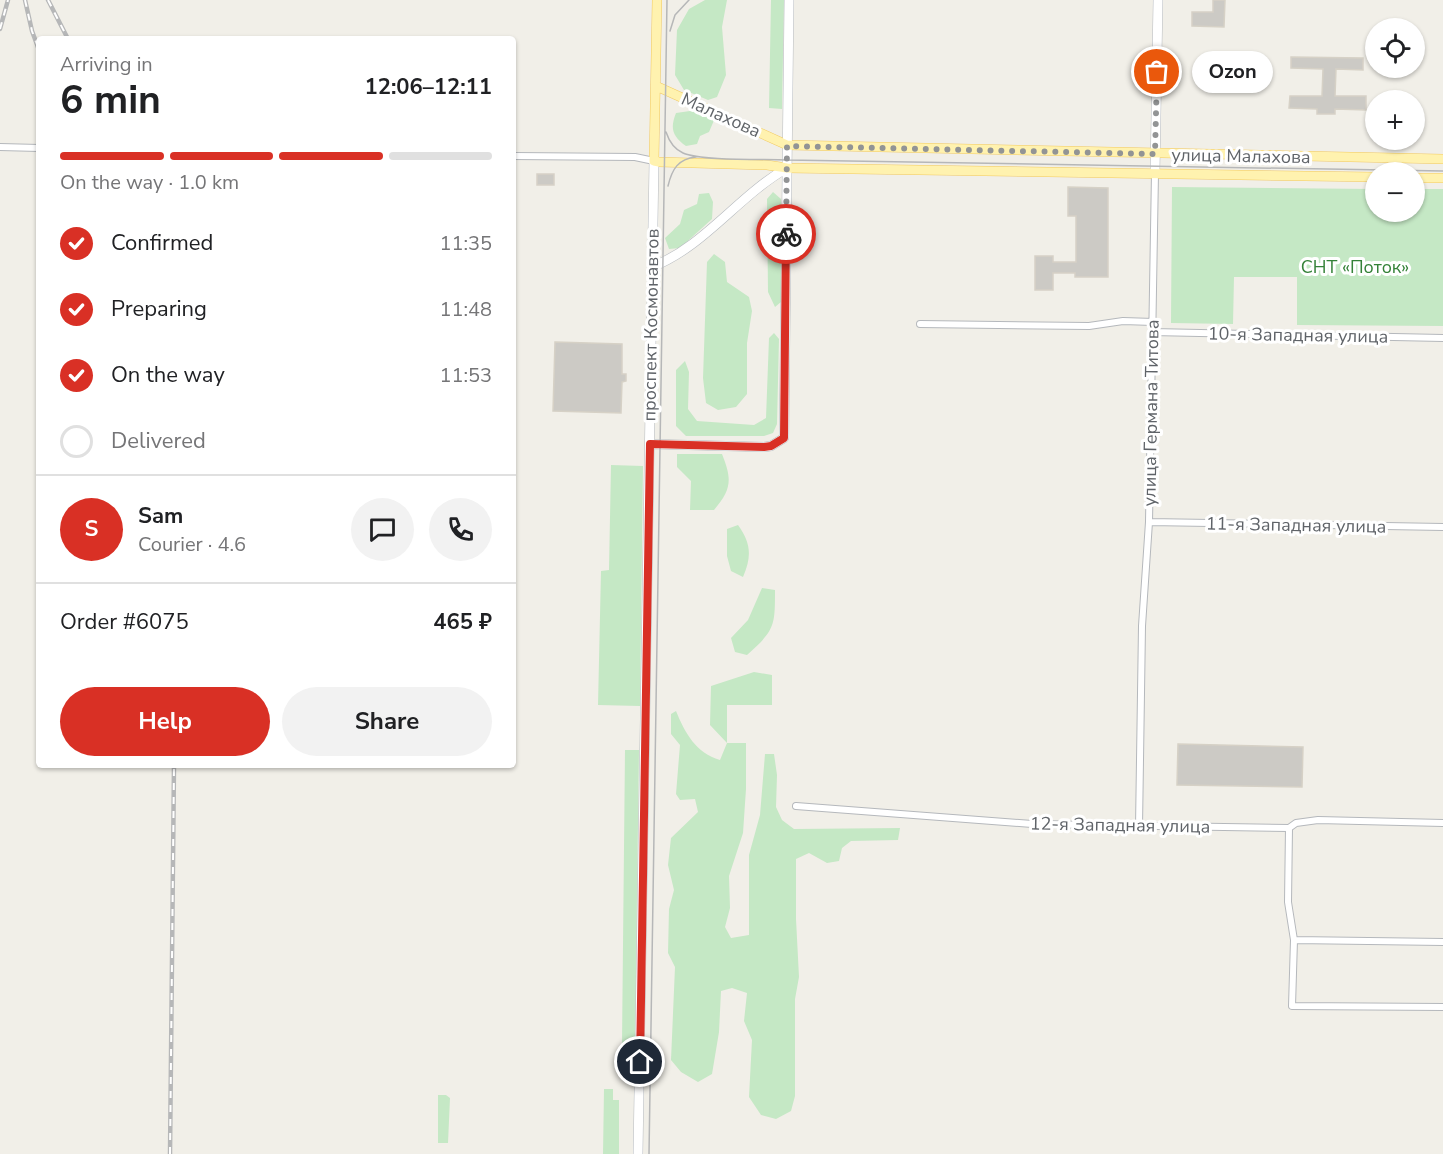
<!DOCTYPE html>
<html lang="en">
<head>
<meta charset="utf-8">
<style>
	:root { --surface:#fff; --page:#f2f2f2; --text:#202124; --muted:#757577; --line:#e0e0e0; --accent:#d93025 }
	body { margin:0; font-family:"Nunito Sans",sans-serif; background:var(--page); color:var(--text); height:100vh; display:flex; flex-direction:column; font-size:22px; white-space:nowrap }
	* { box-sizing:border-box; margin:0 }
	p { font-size:20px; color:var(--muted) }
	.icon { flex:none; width:33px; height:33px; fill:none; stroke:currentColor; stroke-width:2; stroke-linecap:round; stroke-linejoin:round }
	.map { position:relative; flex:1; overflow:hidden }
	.panel { position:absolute; left:36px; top:36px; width:480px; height:732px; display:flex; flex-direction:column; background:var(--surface); border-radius:6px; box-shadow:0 2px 4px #0004 }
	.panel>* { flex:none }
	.tools { position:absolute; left:1365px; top:18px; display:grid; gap:12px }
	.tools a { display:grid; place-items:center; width:60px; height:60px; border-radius:50%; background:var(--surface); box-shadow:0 2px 4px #0004; font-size:30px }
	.pin { position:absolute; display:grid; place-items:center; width:51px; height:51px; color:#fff; margin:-26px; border:3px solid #fff; border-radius:50%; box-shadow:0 2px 6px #0007 }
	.courier { position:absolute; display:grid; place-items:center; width:60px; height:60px; margin:-30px; border:4px solid #d93025; border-radius:50%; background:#fff; color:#222; box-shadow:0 2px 8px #0007 }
	.bubble { position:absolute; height:42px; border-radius:21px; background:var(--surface); box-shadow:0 2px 4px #0004; font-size:20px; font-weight:700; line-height:42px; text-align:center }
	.summary em { font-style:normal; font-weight:700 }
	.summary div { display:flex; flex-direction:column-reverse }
	.summary { display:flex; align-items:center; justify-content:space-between; height:102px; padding:0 24px }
	h1 { font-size:39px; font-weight:700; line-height:45px }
	.bar { display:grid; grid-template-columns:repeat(4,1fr); gap:9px 6px; align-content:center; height:72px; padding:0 24px }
	.bar i { height:8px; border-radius:4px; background:var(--line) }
	.bar .active { background:var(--accent) }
	.bar p { grid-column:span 4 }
	.line { display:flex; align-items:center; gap:15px; padding:0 24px; border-top:2px solid var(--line) }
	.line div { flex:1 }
	.round { display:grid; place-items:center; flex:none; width:63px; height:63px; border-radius:32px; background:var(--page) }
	ol { padding:0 24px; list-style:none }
	li { display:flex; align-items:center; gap:18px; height:66px }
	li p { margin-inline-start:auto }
	li .icon { padding:6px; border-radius:50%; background:var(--accent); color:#fff; stroke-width:4 }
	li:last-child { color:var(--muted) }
	li i { width:33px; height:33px; border:3px solid var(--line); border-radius:50% }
	.cta { display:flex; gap:12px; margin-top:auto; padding:12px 24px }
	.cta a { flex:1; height:69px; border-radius:36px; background:var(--accent); color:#fff; font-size:24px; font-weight:700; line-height:69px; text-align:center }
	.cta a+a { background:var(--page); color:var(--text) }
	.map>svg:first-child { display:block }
	.green { fill:#c5e8c5 }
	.building { fill:#cccac5; stroke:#d6d1c6; stroke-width:1.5 }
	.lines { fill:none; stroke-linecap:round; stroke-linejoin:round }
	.street-casing { stroke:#b5b8bc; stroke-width:8 }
	.secondary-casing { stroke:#b6babf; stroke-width:10 }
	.primary-casing { stroke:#f2c960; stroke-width:10 }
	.street { stroke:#fff; stroke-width:6 }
	.secondary { stroke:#fff; stroke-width:9 }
	.primary { stroke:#fff2af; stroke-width:9 }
	.tram { stroke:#b6b7b8; stroke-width:1.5 }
	.rail-casing { stroke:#b6b7b8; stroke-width:4.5 }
	.rail { stroke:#fff; stroke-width:2; stroke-dasharray:7; stroke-linecap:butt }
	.done { stroke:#929495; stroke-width:6; stroke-dasharray:0 10.8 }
	.route { stroke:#d93025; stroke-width:8 }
	.labels { text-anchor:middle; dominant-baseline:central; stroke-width:6; stroke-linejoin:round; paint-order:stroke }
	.street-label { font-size:18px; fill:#5f6368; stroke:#fff }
	.park-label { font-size:18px; fill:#348238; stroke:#fff }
</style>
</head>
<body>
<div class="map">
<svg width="1443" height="1154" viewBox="0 0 1443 1154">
	<rect width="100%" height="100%" fill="#f1efe8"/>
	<path class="green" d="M705,0H727L722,27L726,75L717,97L708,100L684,90L675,75L677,30L689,9Z
		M771,0H784L782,109L769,108Z
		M697,110L715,118L709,132L700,136L697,144L686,146C672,136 670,128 676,113Z
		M1172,187L1375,189L1376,212H1414L1415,189H1443V326L1297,325V277H1234L1233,324L1171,323Z
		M773,192L781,199V302L775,307L768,292L767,199Z
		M709,193L713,202L712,219L680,248L669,249L665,238L680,224L684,210L697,204L699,194Z
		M714,254L725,262L727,282L749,297L752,311L747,343V394L736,407L718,410L706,403L703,378L707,262Z
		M774,333L779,339L777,424L773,433L764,436H686L676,426V370L685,361L689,372L688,409L697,421L754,425L766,418L769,338Z
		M677,454H722C732,479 732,489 714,510H690L691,481L677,467Z
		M611,465L643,466L640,706L598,705L601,571L609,570Z
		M738,525C751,543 752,556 743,577L731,571L727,556V529Z
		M762,588L775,590C775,626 775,630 747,655L735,652L731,638L748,620Z
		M754,672L772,675V705H727V743H746V789L743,833L729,876L730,908L725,927L731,938L749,935V855L760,815L765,754H774L777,775L776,807L782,820L794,829L900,828L898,840L851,841L842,848L839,861L827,863L809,853L796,859V919L799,977L795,999V1096L791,1111L776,1119L761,1115L749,1097L752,1040L744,1021L747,993L732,988L721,991L719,1032L712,1074L698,1082L681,1072L671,1060L675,967L668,953L669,909L674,890L668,865L671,838L698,812L695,799L680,800L676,794L680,745L671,734V714L676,711C685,733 696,753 720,760L727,743L710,725L711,686Z
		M625,750H639L635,1044H622Z
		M604,1089H613V1100H619V1154H603Z
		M438,1095H446L450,1098L448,1143H438Z"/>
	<path class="building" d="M1213,0H1225L1224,27L1192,26V12H1213Z
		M1291,57L1363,58V70L1336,69L1335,96H1366V110L1335,109V114H1317V109L1289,108L1290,96H1322L1323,69L1291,68Z
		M537,174H554V185H537Z
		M1068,187L1108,188V277H1075V273H1053V290H1035V256H1053V262H1076V216H1068Z
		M555,342L622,344V374H626V381L622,382L621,413L553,411Z
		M1178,744L1303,747L1302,787L1177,785Z"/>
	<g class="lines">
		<defs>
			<path id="street" d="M0,147L39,148
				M513,156L635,157L654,161
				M920,324L1089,326L1123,321L1153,322
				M1152,332L1443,338
				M1149,522L1443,527
				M796,806L1032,824L1289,828L1296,823L1318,820L1443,823
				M1139,827L1142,626L1149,522L1155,173
				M1289,828L1288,902L1294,940L1292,1006L1443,1007
				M1294,940L1443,942"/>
			<path id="secondary" d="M1155,173L1158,0
				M652,267C705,246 738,196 787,168
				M650,444L764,447L771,446L784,438L789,0
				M638,1154L654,161"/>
			<path id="primary" d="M657,0L654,161L659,162L767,165L787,168L1376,177
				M656,86L787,145L1443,159
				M1414,178H1443"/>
		</defs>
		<use href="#street" class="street-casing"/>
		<use href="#secondary" class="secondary-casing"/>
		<use href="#primary" class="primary-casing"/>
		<use href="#street" class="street"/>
		<use href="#secondary" class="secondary"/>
		<use href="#primary" class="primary"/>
		<path class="tram" d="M670,31L675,15L689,0
			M666,132C669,141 674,149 683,153C701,161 763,159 787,160L1443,171
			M668,186C672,169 678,159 696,157
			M649,1154L667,0"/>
		<defs>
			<path id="rail" d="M25,0L32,31L39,50
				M48,0L68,39
				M0,29L8,0
				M170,1154L174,765"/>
		</defs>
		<use href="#rail" class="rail-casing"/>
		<use href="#rail" class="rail"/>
	</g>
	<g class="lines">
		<path class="done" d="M786,234L787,146L1155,154L1157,72"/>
		<path class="route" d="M640,1062L650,444L764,447L771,446L784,438L786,234"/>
	</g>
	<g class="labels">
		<g class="street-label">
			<text transform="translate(721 115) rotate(24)">Малахова</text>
			<text transform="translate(1241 156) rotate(1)">улица Малахова</text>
			<text transform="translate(651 325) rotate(-89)">проспект Космонавтов</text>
			<text transform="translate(1298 335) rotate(1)">10-я Западная улица</text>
			<text transform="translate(1151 413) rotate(-89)">улица Германа Титова</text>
			<text transform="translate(1296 525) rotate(1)">11-я Западная улица</text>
			<text transform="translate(1120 825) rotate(1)">12-я Западная улица</text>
		</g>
		<g class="park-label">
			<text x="1355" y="267">СНТ «Поток»</text>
		</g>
	</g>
</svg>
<div class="tools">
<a><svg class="icon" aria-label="locate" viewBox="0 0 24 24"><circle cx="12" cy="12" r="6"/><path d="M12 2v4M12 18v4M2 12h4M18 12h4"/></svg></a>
<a>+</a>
<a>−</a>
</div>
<div class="pin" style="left:1157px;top:72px;background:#ea580c"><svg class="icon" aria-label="bag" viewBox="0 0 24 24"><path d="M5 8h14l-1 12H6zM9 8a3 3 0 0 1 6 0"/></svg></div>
<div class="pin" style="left:640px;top:1062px;background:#1f2937"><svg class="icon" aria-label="home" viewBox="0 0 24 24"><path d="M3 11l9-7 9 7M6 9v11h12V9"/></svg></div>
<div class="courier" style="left:786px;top:234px"><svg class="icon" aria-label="bike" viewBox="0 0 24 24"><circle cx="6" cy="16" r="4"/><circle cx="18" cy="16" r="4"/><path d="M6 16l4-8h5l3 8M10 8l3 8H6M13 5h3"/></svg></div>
<div class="bubble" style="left:1192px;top:51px;width:81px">Ozon</div>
<section class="panel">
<div class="summary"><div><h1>6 min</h1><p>Arriving in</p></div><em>12:06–12:11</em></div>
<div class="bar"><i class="active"></i><i class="active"></i><i class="active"></i><i></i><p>On the way · 1.0 km</p></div>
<ol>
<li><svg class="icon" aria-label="check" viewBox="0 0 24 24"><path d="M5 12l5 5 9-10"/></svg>Confirmed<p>11:35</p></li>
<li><svg class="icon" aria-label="check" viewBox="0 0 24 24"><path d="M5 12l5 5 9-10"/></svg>Preparing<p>11:48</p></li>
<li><svg class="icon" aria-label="check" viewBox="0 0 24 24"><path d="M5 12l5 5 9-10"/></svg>On the way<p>11:53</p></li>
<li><i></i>Delivered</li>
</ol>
<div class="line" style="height:108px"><b class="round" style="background:var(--accent);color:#fff">S</b><div><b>Sam</b><p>Courier · 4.6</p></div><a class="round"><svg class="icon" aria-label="chat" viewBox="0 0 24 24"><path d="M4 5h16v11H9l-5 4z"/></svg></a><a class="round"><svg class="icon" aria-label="phone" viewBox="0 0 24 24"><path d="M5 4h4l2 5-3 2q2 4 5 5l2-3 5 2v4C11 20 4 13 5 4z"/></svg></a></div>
<div class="line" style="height:78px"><div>Order #6075</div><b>465 ₽</b></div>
<div class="cta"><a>Help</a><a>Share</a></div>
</section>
</div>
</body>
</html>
